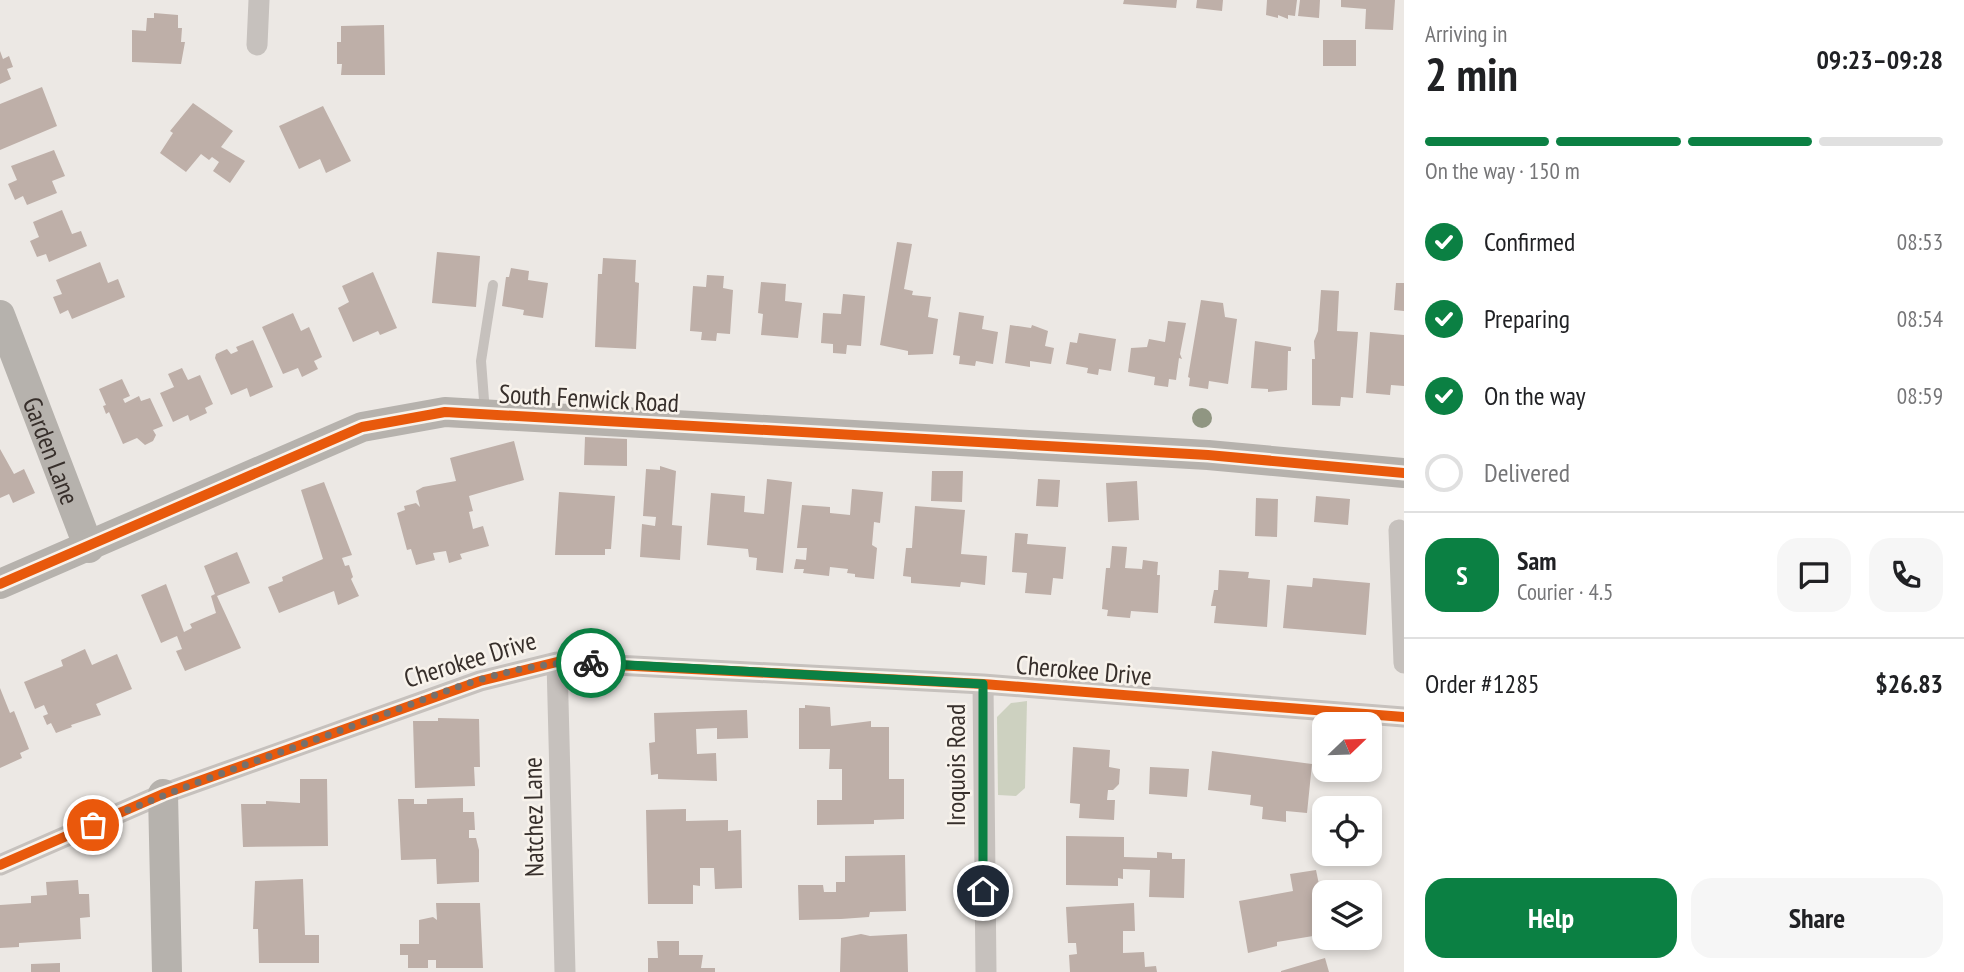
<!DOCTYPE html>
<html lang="en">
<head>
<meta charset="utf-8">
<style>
	:root { --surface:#fff; --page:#f6f6f6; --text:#202124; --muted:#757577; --line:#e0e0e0; --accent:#0b8043 }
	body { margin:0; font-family:"PT Sans Narrow",sans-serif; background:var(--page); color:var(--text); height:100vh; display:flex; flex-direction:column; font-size:26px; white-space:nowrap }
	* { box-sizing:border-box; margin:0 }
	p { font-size:23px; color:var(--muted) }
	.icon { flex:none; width:38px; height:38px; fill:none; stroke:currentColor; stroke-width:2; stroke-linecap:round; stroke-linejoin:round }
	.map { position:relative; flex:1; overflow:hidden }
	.sheet { display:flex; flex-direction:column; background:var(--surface); width:560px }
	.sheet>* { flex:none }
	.needle { width:46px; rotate:67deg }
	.fabs { position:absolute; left:1312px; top:712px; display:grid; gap:14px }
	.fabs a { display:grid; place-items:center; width:70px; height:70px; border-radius:14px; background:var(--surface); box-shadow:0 4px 10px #0003; font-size:35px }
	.pin { position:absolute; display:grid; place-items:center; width:60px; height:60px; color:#fff; margin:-30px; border:4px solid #fff; border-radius:50%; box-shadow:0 2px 7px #0007 }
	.courier { position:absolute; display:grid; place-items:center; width:70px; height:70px; margin:-35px; border:5px solid #0b8043; border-radius:50%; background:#fff; color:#222; box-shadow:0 2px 9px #0007 }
	.head em { font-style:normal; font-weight:700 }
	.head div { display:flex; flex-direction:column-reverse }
	.head { display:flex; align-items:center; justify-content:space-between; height:119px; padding:0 21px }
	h1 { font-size:46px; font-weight:700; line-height:52px }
	.bar { display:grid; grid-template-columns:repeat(4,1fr); gap:10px 7px; align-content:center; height:84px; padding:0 21px }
	.bar i { height:9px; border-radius:5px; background:var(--line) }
	.bar .on { background:var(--accent) }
	.bar p { grid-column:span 4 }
	.line { display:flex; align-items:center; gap:18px; padding:0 21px; border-top:2px solid var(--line) }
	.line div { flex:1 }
	.round { display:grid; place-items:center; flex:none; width:74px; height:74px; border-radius:21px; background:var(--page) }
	ol { padding:0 21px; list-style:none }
	li { display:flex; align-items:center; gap:21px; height:77px }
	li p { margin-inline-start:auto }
	li .icon { padding:7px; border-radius:50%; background:var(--accent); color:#fff; stroke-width:4 }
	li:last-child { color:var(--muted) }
	li i { width:38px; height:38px; border:4px solid var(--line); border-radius:50% }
	.cta { display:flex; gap:14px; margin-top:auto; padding:14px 21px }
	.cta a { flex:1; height:80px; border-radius:21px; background:var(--accent); color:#fff; font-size:28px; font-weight:700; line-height:80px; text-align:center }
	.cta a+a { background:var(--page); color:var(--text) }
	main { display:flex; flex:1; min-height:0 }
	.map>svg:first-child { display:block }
	.green { fill:#cdd1c0 }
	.building { fill:#beafa8 }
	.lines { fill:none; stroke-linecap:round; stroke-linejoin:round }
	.lane { stroke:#c6c1bd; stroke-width:10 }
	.street { stroke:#c6c1bd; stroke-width:21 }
	.secondary { stroke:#b6b2ad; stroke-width:30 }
	.cycleway-casing { stroke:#f8f3ec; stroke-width:15 }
	.cycleway { stroke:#e8590c; stroke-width:10 }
	.tree { fill:#909682 }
	.done { stroke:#76706c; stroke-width:7; stroke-dasharray:0 12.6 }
	.route { stroke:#0b8043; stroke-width:9 }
	.labels { text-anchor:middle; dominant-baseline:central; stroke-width:5; stroke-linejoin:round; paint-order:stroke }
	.street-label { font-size:26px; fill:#372f2b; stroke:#f8f3ec }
</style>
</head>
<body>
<main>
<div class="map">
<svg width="1404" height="972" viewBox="0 0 1404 972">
	<rect width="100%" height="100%" fill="#ece8e4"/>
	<path class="green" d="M1027,701L1025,788L1016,796L998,795L997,717L1011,703Z"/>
	<path class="building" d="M1124,0H1177L1176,8L1123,4Z
		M1197,0H1223L1222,11L1196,8Z
		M1267,0H1297L1295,16L1288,15V19L1278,15V18L1266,15Z
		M1300,0H1320L1319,18L1298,16Z
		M1341,0H1395L1393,30L1365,29L1366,9L1341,7Z
		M154,13L178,15V28H182L181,42H185L181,64L132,62V30L146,31L147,18H154Z
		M384,25L385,75H341L342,64H337V42H341V26Z
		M1323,40H1356V66H1323Z
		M0,51L3,59L9,56L13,67L7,69L11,79L0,84Z
		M42,87L57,126L0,150V104Z
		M193,103L233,131L221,147L245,161L230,183L213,171L219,162L212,157L209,160L201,154L186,172L160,153L173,133L170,131Z
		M323,106L351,161L326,173L320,159L299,169L279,126Z
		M54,150L65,176L52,181L57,193L27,205L23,196L15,200L8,184L17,180L11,166Z
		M62,210L72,234L81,231L87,246L49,262L46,254L37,257L30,241L39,237L33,222Z
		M897,242L912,244L904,289L913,291L912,295L931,297L928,317L938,319L933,354L908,355V351L880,345Z
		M437,252L480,256L476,307L432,303Z
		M603,258L636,260L635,282L639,283L636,349L595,347L598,274H602Z
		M100,262L108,283L118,279L125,297L72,319L68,310L60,314L53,297L62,294L56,280Z
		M511,268L529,271L528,280L548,283L543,318L523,315L524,310L502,306L506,277H509Z
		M373,272L397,328L380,335L378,331L353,342L338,308L349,302L342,286Z
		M707,275L724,276L723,288L733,290L730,334L717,333L716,341L701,340L702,332L690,331L693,286L706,287Z
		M761,282L786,284L785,301L802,303L798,338L761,335L763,314L758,313Z
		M1396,283H1404V311L1394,310Z
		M1321,290L1339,291L1337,331L1358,332L1353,398L1341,397L1340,406L1312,405V359H1315L1314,341L1318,331Z
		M843,294L865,296L861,346L847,345L846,354L833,353V344L821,343L823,313L841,314Z
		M1201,300L1223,303L1225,317L1237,319L1228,384L1209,381L1208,389L1189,386L1190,378L1188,377Z
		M959,312L984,316L982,329L998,332L993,364L976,361L975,366L959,364L960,356L953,355Z
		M293,313L301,331L309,327L322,357L314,361L318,369L302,377L298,368L283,374L262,327Z
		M1168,321L1186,323L1180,354L1182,359L1179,358L1176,380L1169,379L1168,387L1154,385L1155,377L1128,372L1131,348L1147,347L1149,339L1165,342Z
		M1010,325L1031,328L1032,325L1048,331L1045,346L1054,348L1051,364L1030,361V367L1005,363Z
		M1370,332L1404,335V386L1391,385L1390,395L1366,393Z
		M1079,333L1116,339L1111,371L1099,369L1098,375L1087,373L1088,368L1066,364L1070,342L1077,343Z
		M253,340L273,387L250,397L247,388L231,395L215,358L216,354L227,349L231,354L238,351L236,347Z
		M1255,341L1291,347V351H1288L1287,390L1268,392V389L1251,388Z
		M182,368L188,380L200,375L213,404L205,408L207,413L190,421L188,415L173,422L160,393L174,387L168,374Z
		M122,379L130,396L123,399L125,403L139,396L141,401L150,398L163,426L153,430L156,435L153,441L145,445L137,438L123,444L109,412L106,414L103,406L106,405L99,389Z
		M585,437L627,439V466L584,465Z
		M514,441L524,480L469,496L473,511L469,512L473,529L483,526L489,546L460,554L462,559L449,563L446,551L433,553L435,560L416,565L411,549L407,550L397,513L405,510L404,506L416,503L420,507L416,491L423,487L456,481L450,458Z
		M0,449L14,474L24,469L35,493L13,503L9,494L0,498Z
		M660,466L676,471L672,525L682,526L680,560L640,557L642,524L655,526L656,517L643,516L646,469L660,470Z
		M932,471H963L962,502L931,501Z
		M767,479L792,482L783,573L756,570L757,558L749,557L748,549L707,545L711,493L745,496L744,512L764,514Z
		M1038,479L1060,480L1058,507L1036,506Z
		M1137,481L1139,520L1108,522L1106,483Z
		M324,482L352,555L342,558L345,566L349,565L353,577L351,579L359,596L338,605L334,591L279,613L268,587L283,581L282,577L323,559L301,490Z
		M852,489L883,492L880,523L874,522L872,545L877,548L874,579L855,577V574L847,573L848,569L830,567L829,576L803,573L804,569H794L796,559L806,560L807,548H797L802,505L830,507V513L850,515Z
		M559,492L615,496L611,549H605V555H555Z
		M1316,496L1350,499L1348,525L1314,522Z
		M1256,498L1278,499L1277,537L1255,536Z
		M915,506L965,510L961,554L987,556L985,585L961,582L960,587L911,583V577L903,576L906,548H912Z
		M1015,533L1028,534L1027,544L1066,547L1063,579L1053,578L1051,595L1025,593L1027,573L1012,572Z
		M1112,546L1127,547L1125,568L1142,569L1143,560L1158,562L1157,575H1160L1158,613L1131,611L1130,618L1107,616L1108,610L1102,609L1106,568H1110Z
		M237,552L250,583L217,596L241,648L185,671L176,651L182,649L177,636L161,643L141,595L166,584L184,632L192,628L190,624L216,613L211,596L215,594L204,566Z
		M1219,570L1249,572L1248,578L1270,580L1267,627L1214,623L1216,606H1211L1214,590H1218Z
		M1313,578L1370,583L1366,635L1283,628L1287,585L1312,587Z
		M85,649L92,665L117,654L132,689L96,704L101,715L71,725L72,727L56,733L51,723L47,725L43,716L48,714L44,705L35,709L24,682L63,666L61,660Z
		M0,688L10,713L14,711L29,749L20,753L22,758L0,768Z
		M805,705L830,707L831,726L871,721V727H889V779H904V819L874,820V824L817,825V800H842V769H829L830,749H799V708H805Z
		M747,710L748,738L717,739V728L696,729L697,754L716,753L717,781L658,779V774L651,775L649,743L655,742L654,713Z
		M438,718L479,719L480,767H474L475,786L415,788L413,721H438Z
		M1073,747L1110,750L1109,767L1120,769L1119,784L1113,790H1108L1107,800H1115L1114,820L1079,818L1080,804L1070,803Z
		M1212,751L1312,764L1307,813L1286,811V822L1262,819L1263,807L1250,805L1251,795L1208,790Z
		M1150,767L1189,769L1187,797L1149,794Z
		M300,779H327L328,846L243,847L241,804H266V801L300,803Z
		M463,798V812H474L475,830H469V838H476L479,850V882L437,884L436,859L401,860L398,799H414V804H427V799Z
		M686,809V821L728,820V831L741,830L742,888L715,889L714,868H700V886L693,885V904H648L646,810Z
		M1066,836L1124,837V857L1157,858V852L1172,853V859H1185L1184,898L1149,897L1150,870L1123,869V879L1118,878V886L1066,885Z
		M905,855L906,911L870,912L869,917L841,919L799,920L798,885H823L824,892H836V882H845V856Z
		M1316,870L1325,914V934L1277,942V946L1248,953L1239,901L1293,891L1290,874Z
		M303,879L305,935H319V963H259L258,929H253L255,881Z
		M78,880L79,894H89L90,917L80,918L81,939L19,943V947L0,948V905L31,903V896L47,895L46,882Z
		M436,903H480L483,968H436V960H428V968H408V955H400V944H419V920L433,917L437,920Z
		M1134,903L1135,931H1123V953L1144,952L1145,967L1156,966L1157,972H1070L1069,955L1077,954L1076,943H1068L1066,907Z
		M861,934L870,936L907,934L908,972H840L841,938Z
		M657,941H679V955H703L701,968H715V972H648V958H658Z
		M1325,958L1329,972H1281V971Z
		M60,963V972H31V964Z"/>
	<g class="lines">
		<path class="lane" d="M485,413L481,361L493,285"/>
		<path class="street" d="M257,45L259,0
			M1399,530L1404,663
			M557,662L565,972
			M983,684L986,972
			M0,865L163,794L480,681L557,662L983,684L1404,717"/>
		<g class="secondary">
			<path id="s1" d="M0,315L89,548"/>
			<path d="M0,584L362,427L445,412L1208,455L1404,473"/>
			<path d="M163,794L167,972"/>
		</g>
		<defs>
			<path id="cycleway" d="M0,584L362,427L445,412L1208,455L1404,473
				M0,865L163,794L480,681L557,662L983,684L1404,717"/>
		</defs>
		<use href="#cycleway" class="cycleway-casing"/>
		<use href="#cycleway" class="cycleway"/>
	</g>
	<circle class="tree" cx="1202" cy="418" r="10"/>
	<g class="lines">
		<path class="done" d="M93,825C181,786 271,756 361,723C434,697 512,659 591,663"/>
		<path class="route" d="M591,663L983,684V891"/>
	</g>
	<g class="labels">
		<g class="street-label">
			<text transform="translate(589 398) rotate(3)">South Fenwick Road</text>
			<text stroke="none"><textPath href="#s1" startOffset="145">Garden Lane</textPath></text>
			<text transform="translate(470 659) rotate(-17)">Cherokee Drive</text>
			<text transform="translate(1084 670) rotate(5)">Cherokee Drive</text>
			<text transform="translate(955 765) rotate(-90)">Iroquois Road</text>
			<text transform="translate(533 817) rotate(-91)">Natchez Lane</text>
		</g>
	</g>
</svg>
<div class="fabs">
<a><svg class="needle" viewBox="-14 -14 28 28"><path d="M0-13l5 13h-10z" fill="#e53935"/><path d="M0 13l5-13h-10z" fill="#757577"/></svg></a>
<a><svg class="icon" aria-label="locate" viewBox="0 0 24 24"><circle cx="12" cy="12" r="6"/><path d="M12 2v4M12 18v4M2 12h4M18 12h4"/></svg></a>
<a><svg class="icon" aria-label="layers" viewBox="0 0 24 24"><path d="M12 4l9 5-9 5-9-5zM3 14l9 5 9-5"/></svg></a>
</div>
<div class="pin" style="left:93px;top:825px;background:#ea580c"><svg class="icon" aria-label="bag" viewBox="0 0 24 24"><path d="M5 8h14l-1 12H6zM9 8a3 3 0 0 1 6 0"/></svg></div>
<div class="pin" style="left:983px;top:891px;background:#1f2937"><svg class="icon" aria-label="home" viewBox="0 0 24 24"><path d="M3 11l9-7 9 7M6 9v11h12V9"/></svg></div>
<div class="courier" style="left:591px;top:663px"><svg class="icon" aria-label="bike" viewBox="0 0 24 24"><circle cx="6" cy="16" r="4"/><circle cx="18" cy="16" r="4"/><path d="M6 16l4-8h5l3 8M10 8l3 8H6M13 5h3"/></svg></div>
</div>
<section class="sheet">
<div class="head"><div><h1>2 min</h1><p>Arriving in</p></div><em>09:23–09:28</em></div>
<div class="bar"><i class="on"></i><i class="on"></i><i class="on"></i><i></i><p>On the way · 150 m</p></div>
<ol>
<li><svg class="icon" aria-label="check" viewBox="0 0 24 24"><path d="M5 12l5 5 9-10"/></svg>Confirmed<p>08:53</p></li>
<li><svg class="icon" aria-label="check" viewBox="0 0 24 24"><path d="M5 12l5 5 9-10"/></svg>Preparing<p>08:54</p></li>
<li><svg class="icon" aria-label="check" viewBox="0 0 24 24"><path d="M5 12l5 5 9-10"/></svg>On the way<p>08:59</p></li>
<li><i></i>Delivered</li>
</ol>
<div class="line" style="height:126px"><b class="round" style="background:var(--accent);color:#fff">S</b><div><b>Sam</b><p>Courier · 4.5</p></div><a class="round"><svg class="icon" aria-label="chat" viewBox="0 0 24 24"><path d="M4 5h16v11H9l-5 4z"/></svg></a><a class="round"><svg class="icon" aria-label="phone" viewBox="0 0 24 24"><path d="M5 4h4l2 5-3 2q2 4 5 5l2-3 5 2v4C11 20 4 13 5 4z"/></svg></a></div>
<div class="line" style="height:91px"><div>Order #1285</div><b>$26.83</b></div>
<div class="cta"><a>Help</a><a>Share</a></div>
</section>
</main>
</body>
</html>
